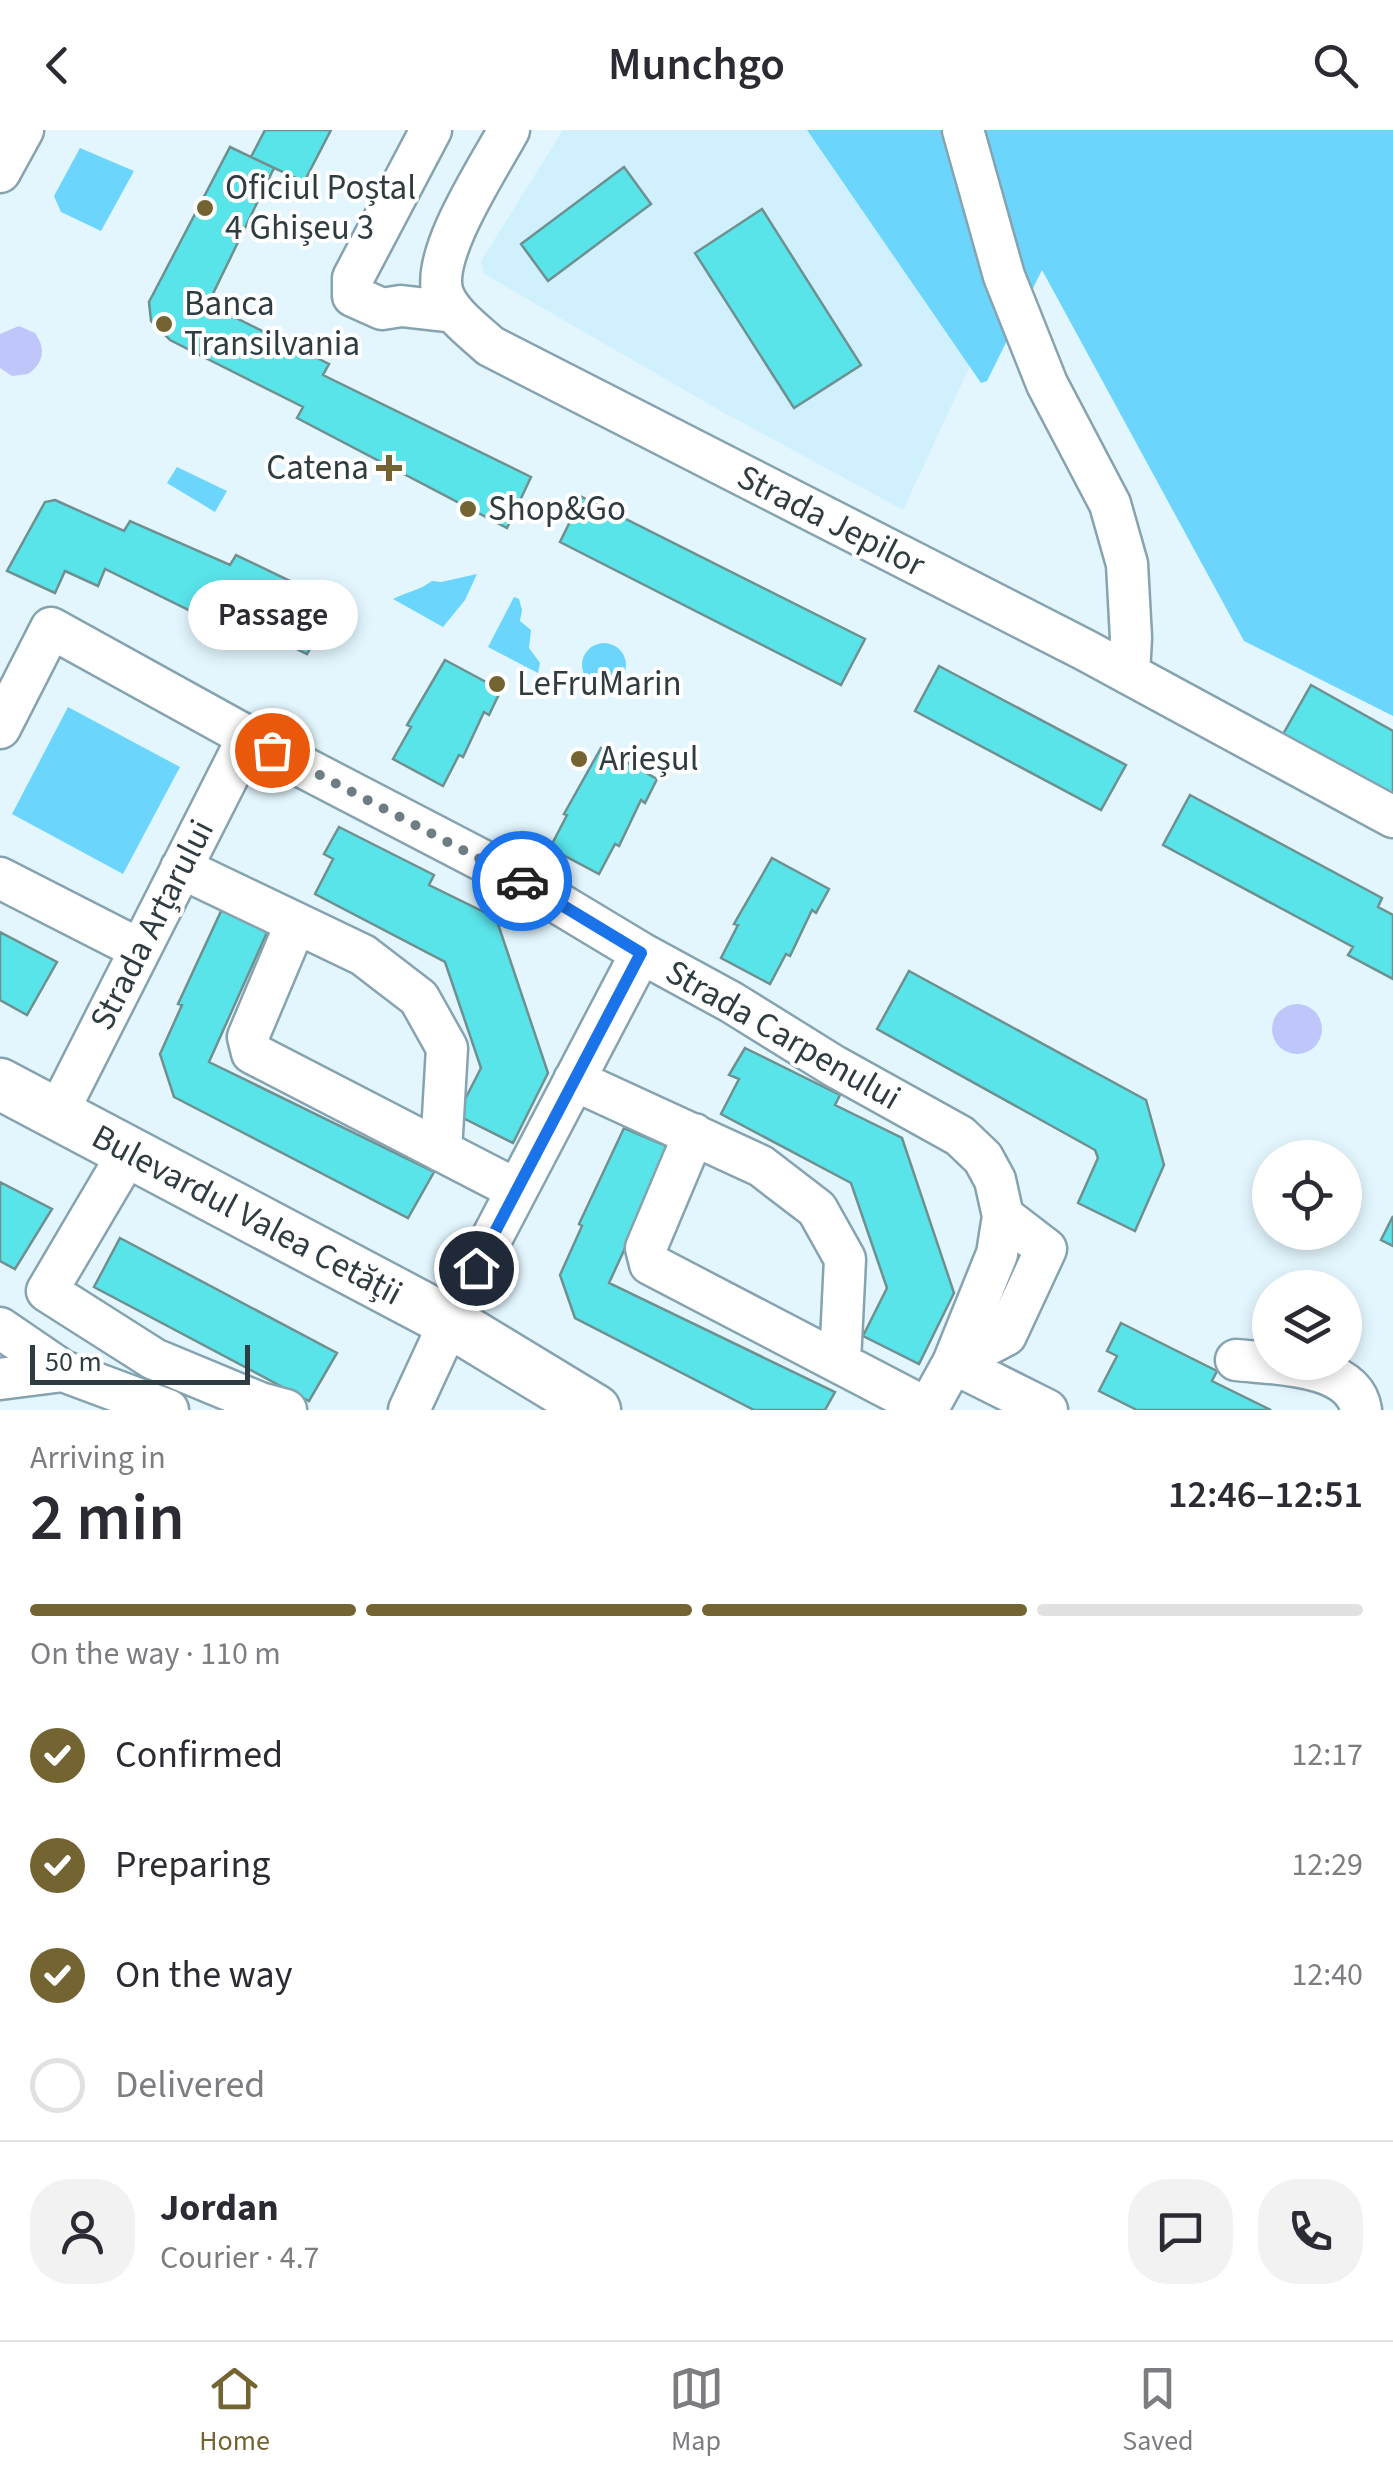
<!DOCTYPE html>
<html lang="en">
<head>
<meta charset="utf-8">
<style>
	:root { --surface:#fff; --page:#f2f2f3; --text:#2b2b33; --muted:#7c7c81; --line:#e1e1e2; --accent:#736432 }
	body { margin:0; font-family:"Source Sans 3",sans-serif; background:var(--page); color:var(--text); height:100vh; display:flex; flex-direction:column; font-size:38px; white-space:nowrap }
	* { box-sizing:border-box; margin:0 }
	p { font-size:32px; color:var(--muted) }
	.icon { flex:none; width:55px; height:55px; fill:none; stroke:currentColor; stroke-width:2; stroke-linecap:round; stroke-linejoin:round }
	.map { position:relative; height:1280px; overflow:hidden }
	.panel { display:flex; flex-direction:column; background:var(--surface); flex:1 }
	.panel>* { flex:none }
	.fabs { position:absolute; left:1252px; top:1010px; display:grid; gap:20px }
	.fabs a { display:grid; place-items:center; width:110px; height:110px; border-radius:50%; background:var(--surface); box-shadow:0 5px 15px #0003; font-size:50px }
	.scale { position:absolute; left:30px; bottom:25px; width:220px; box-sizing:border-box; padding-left:10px; border:5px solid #2f3c41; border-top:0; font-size:28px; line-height:35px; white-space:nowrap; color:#2f3c41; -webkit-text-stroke:8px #fff; paint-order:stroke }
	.pin { position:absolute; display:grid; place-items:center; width:85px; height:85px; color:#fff; margin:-42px; border:5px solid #fff; border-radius:50%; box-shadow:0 2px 10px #0007 }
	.courier { position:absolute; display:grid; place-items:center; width:100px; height:100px; margin:-50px; border:8px solid #1a73e8; border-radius:50%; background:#fff; color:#222; box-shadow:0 2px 12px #0007 }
	.bubble { position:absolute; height:70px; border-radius:35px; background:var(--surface); box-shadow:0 5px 15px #0003; font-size:32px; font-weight:600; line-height:70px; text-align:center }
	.head em { font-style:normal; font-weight:600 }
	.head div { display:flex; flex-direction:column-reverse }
	.head { display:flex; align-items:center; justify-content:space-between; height:170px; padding:0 30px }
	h1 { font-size:65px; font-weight:600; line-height:75px }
	.bar { display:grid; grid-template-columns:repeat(4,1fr); gap:15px 10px; align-content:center; height:120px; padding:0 30px }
	.bar i { height:12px; border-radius:8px; background:var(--line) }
	.bar .active { background:var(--accent) }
	.bar p { grid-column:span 4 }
	.line { display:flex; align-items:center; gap:25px; padding:0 30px; border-top:2px solid var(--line) }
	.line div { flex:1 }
	.round { display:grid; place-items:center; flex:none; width:105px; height:105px; border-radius:40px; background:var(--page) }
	ol { padding:0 30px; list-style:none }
	li { display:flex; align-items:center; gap:30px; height:110px }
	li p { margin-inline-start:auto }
	li .icon { padding:10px; border-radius:50%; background:var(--accent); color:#fff; stroke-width:4 }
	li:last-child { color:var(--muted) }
	li i { width:55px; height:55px; border:5px solid var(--line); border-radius:50% }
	header { display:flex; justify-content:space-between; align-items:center; height:130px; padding:0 30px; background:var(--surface); font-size:45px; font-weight:600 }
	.tab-bar { display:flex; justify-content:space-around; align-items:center; height:140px; border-top:2px solid var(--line); background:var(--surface); font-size:28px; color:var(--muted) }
	.tab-bar a { display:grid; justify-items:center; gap:5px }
	.tab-bar .active { color:var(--accent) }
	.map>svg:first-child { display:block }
	.built { fill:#d0f0fd }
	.green { fill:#6cd5fc }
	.water { fill:#bfc7fa }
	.building { fill:#59e4e9; stroke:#6f9091; stroke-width:2.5 }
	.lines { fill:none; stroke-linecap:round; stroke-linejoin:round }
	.minor-casing { stroke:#86a3b0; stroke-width:45 }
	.major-casing { stroke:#86a3b0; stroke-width:55 }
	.minor { stroke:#fff; stroke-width:40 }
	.major { stroke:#fff; stroke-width:50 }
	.done { stroke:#6e7d83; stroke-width:10; stroke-dasharray:0 18 }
	.route { stroke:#1a73e8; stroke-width:12 }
	.poi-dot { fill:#736432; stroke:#fff; stroke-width:4 }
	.labels { text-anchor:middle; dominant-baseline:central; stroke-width:8; stroke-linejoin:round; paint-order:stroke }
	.poi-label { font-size:35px; fill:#2f3c41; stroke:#fff; text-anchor:start }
	.street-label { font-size:35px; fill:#2f3c41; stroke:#fff }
</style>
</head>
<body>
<header><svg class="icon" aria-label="back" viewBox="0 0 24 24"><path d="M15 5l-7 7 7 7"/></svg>Munchgo<svg class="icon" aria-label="search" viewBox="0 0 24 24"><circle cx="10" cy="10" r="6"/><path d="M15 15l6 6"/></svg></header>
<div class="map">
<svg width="1393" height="1280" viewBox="0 0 1393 1280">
	<rect width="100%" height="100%" fill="#e3f6fe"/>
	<path class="built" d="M563,0H807L970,236L903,380L719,280L484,144L481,131Z"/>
	<path class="green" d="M807,0H1393V586L1244,511L1042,140L987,251L981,253Z
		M80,18L134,41L101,101L61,82L54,66Z
		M177,337L227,361L215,382L167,353Z
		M477,444L465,470L443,497L393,469C407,462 420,460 432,451L441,452Z
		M514,467L519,469L522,480L520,491L531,500L529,518L540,533L538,543L488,517Z
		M582 535a22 22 0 1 1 44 0a22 22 0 1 1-44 0Z
		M68,577L180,637L123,744L12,684Z"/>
	<path class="water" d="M19,196L35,203C46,218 44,233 28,244L12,246L0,238V204Z
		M1272 899a25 25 0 1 1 50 0a25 25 0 1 1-50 0Z"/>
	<path class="building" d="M265,0H331L304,52L251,27Z
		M230,17L274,38L208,174L329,234L323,245L531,347L507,398L297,288L303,277L170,210L151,191L149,172Z
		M624,37L651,74L548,151L521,114Z
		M762,79L861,235L794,278L695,123Z
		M582,367L865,509L841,555L560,412Z
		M55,370L124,401L130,391L230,435L236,425L336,473L307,524L213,478L207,489L105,439L98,456L65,441L55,463L7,441L45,372Z
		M445,530L501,560L489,585L484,582L463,627L459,625L443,656L393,629L411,597L407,595Z
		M939,536L1126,635L1101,680L915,581Z
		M1311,555L1393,601V662L1390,667L1282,606Z
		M601,618L657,649L645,673L641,670L619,716L615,714L599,744L550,718L567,685L564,684Z
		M1190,665L1382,768L1378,777L1393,785V849L1348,825L1353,817L1163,715Z
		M339,697L434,745L429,755L496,788L548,943L513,1013L457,985L481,938L445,832L315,764L333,729L324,724Z
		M772,728L829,759L816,783L812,780L790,826L786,824L770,854L721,828L738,795L734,794Z
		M223,777L269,798L209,932L434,1042L408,1088L174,967L160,924L182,875L178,874Z
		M0,802L57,832L27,885L0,870Z
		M909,841L1146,970L1164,1035L1135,1101L1078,1073L1098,1028L1095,1020L877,899Z
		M745,918L840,965L835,975L902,1008L954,1163L919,1234L863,1206L887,1158L851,1053L721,984L739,949L729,945Z
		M624,998L671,1018L609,1153L835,1262L825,1280H754L575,1188L560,1145L582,1096L579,1094Z
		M0,1052L52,1079L15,1139L0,1131Z
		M1393,1086V1116L1381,1110Z
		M120,1108L337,1223L309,1271L94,1157Z
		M1121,1193L1217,1241L1212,1251L1271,1280H1137L1099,1261L1117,1226L1107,1221Z"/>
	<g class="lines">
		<defs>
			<path id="minor" d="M431,0L353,148V166L382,179L401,176L454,182
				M509,0C489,37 430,125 443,164C451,185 474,201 490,216L1085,520L1393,687
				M963,0L1004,146L1047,254L1110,374L1127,434L1131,508L1129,544
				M0,42L23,0
				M0,598L51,498L297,634L518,749L641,823L731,872L834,936L960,1006L983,1028L995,1050L1003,1086L997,1124L953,1233L927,1280
				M181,738L363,825L419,868L447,918L441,1021
				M0,748L139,819
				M296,793L248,907L252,923L517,1060
				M574,950L761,1036L817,1079L845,1129L840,1232
				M57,984L248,607
				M694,1004L646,1118L650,1134L928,1279
				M129,1022L47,1161L154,1229L260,1273L286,1280
				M0,1198L63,1241
				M1236,1230C1273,1234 1354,1233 1361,1280
				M953,1233L1006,1205L1046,1119L1003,1086
				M953,1233L1047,1280
				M0,1249L63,1241L168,1280
				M409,1280L463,1163L641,823"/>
			<path id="major" d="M0,954L450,1192L595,1280"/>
		</defs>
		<use href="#minor" class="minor-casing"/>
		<use href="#major" class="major-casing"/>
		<use href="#minor" class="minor"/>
		<use href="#major" class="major"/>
	</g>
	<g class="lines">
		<path class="done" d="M272,620L522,751"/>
		<path class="route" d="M476,1138L641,823L522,751"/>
	</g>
	<g class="poi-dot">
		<circle cx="205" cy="78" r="10"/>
		<circle cx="164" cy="194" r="10"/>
		<path d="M384 323h10v10h10v10h-10v10h-10v-10h-10v-10h10z"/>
		<circle cx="468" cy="379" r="10"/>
		<circle cx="497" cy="554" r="10"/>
		<circle cx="579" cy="629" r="10"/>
	</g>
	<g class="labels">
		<g class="poi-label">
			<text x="225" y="58">Oficiul Poștal<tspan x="225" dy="40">4 Ghișeu 3</tspan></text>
			<text x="184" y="174">Banca<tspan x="184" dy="40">Transilvania</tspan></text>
			<text x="369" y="338" text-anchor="end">Catena</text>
			<text x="488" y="379">Shop&amp;Go</text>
			<text x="517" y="554">LeFruMarin</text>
			<text x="599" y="629">Arieșul</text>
		</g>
		<g class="street-label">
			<text transform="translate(831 391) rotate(27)">Strada Jepilor</text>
			<text transform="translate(152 795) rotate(-63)">Strada Arțarului</text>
			<text transform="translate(783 905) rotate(30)">Strada Carpenului</text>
			<text transform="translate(247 1085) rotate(28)">Bulevardul Valea Cetății</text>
		</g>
	</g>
</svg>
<div class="fabs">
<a><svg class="icon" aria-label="locate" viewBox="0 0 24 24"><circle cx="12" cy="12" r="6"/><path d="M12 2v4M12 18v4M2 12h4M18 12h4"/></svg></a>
<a><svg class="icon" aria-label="layers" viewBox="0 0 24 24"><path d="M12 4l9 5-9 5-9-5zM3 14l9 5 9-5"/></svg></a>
</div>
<div class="scale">50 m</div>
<div class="pin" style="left:272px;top:620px;background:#ea580c"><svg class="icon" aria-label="bag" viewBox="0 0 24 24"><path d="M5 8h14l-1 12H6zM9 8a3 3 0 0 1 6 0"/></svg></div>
<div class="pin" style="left:476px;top:1138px;background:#1f2937"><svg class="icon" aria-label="home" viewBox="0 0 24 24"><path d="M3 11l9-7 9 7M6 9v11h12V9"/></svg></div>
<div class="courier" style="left:522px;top:751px"><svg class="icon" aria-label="car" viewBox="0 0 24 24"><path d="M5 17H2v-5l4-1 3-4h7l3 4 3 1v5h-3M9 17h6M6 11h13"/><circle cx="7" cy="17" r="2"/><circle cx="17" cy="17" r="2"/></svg></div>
<div class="bubble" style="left:188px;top:450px;width:170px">Passage</div>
</div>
<section class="panel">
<div class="head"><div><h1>2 min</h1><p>Arriving in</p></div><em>12:46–12:51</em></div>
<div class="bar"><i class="active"></i><i class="active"></i><i class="active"></i><i></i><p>On the way · 110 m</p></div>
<ol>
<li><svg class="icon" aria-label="check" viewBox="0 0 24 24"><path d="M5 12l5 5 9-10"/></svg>Confirmed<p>12:17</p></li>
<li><svg class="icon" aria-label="check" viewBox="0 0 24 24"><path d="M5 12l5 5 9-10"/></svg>Preparing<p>12:29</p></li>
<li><svg class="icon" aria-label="check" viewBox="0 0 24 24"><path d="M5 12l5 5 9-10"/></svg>On the way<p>12:40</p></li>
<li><i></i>Delivered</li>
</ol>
<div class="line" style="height:180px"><a class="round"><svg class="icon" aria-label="person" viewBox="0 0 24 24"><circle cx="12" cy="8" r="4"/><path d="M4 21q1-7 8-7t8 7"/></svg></a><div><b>Jordan</b><p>Courier · 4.7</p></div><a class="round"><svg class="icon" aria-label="chat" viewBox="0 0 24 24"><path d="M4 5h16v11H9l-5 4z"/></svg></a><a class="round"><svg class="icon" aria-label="phone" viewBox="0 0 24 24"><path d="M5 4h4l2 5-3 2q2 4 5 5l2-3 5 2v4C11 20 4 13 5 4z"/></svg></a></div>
</section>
<nav class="tab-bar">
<a class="active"><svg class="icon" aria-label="home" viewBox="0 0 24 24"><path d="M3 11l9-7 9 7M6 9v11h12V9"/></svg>Home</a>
<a><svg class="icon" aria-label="map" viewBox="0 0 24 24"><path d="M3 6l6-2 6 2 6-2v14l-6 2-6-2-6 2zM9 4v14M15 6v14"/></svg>Map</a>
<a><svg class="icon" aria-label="saved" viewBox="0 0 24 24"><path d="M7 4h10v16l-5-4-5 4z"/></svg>Saved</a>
</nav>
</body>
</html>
